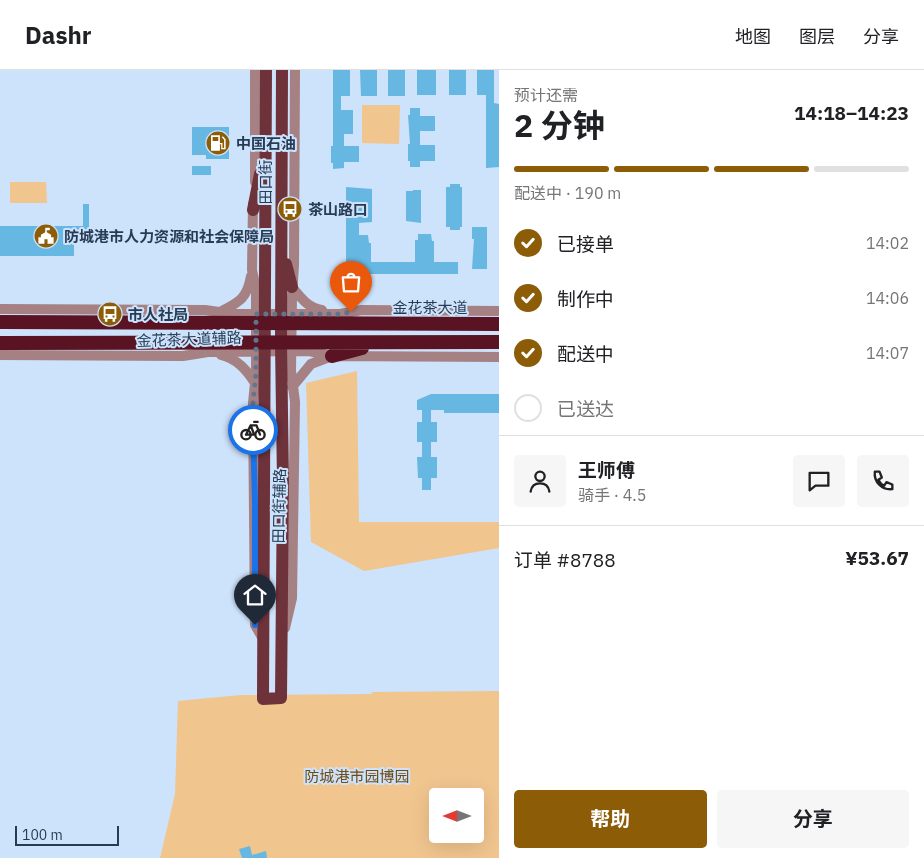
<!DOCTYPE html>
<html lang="zh">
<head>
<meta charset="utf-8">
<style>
	:root { --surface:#fff; --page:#f6f6f6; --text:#202124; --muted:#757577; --line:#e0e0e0; --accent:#8d5c06 }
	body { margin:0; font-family:"IBM Plex Sans","Noto Sans SC",sans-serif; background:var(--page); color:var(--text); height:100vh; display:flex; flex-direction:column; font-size:19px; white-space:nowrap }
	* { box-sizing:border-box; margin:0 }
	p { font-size:16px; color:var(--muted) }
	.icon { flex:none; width:28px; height:28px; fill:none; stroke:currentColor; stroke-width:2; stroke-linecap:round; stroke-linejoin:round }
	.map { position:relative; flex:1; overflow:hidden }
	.details { display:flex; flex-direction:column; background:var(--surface); width:425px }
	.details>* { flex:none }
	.needle { width:32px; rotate:270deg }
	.fabs { position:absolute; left:429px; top:718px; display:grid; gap:10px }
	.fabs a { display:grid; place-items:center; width:55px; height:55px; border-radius:5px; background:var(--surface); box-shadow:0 5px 20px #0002; font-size:25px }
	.scale { position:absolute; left:15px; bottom:12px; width:104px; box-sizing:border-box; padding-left:5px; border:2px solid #273c54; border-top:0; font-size:14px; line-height:18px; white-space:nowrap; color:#273c54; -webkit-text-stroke:4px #cde2fb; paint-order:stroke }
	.pin { position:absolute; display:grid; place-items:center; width:42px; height:42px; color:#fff; margin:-51px -21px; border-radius:50% 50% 50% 0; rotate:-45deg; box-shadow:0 0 5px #0007 }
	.pin .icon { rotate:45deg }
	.courier { position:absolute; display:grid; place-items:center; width:50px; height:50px; margin:-25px; border:4px solid #1a73e8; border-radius:50%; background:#fff; color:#222; box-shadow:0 1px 6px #0007 }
	.overview em { font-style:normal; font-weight:700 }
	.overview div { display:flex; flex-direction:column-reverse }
	.overview { display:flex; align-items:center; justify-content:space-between; height:85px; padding:0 15px }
	h1 { font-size:32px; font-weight:700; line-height:38px }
	.bar { display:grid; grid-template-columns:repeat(4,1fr); gap:8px 5px; align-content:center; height:60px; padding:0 15px }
	.bar i { height:6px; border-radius:4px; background:var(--line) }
	.bar .active { background:var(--accent) }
	.bar p { grid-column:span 4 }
	.line { display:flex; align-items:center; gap:12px; padding:0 15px; border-top:1px solid var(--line) }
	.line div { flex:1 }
	.round { display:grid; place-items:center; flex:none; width:52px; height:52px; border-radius:5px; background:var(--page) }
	ol { padding:0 15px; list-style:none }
	li { display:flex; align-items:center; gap:15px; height:55px }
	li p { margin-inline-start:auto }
	li .icon { padding:5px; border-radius:50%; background:var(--accent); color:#fff; stroke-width:4 }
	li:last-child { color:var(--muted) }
	li i { width:28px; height:28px; border:2px solid var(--line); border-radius:50% }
	.button { display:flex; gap:10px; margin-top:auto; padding:10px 15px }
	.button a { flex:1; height:58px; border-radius:5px; background:var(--accent); color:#fff; font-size:20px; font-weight:700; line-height:58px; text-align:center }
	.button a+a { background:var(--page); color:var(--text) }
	header { display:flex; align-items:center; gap:30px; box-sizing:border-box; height:70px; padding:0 25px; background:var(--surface); border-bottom:1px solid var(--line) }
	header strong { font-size:24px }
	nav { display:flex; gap:28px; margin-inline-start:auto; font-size:18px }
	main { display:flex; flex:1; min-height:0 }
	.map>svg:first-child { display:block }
	.green { fill:#f1c58e; fill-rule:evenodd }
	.building { fill:#66b8e2 }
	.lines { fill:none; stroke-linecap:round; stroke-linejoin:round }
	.minor { stroke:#a58184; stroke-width:10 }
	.major { stroke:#6e323b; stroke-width:12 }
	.highway { stroke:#591322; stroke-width:14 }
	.done { stroke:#61768e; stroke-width:5; stroke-dasharray:0 9 }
	.route { stroke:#1a73e8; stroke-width:6 }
	.labels { text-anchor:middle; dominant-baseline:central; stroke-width:4; stroke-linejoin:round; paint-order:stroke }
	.poi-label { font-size:15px; font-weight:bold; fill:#273c54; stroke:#cde2fb; text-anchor:start }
	.street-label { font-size:15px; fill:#273c54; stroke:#cde2fb }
	.park-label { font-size:15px; fill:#704b12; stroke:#cde2fb }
</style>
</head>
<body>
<header>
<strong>Dashr</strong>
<nav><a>地图</a><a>图层</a><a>分享</a></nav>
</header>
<main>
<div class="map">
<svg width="499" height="788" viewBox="0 0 499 788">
	<rect width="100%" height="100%" fill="#cde2fb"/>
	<path class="green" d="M362,35H400L399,74L362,73Z
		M10,112H46L47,133H10Z
		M357,301L359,452H499V478L364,501L311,472L306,313Z
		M499,621V788H160L175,724L178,631L241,625L373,624L371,622ZM438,726H475V764H438Z"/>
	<path class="building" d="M333,0H350V26H341V40H353V64H344V76H359V92H344V98L333,99V93H331V76H333Z
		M360,0H377V26H361Z
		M388,0H405V26H388Z
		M417,0H436V25H417Z
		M449,0H466V25H449Z
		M477,0H494V33L499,34V97L486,98V25H477Z
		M410,38H420V46H435V61H420V75H435V91H420V97H410V91H408V74H410L408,45H410Z
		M192,57H229V89H206V85H192Z
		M192,96H211V105H192Z
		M450,114H460V117H462V157H460V160H450V157H446V117H450Z
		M346,117L372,119V152L359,153V165H368L369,173H371V192H415V170H418V164H431L432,171H434V192H458V204H346Z
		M413,120H421V153L406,151V121H413Z
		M83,134H89V171H74V186H0V156H83Z
		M472,157H487V199H472L474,169H472Z
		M431,324H499V343H444V340H431V352H437V372H431V387H437V408H431V420H422V408H418L417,387H422V372H417V352H422V340H417V330Z
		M250,776L252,785L266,781L267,788H242L239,779Z"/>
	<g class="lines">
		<path class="minor" d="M255,112V0
			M253,134L252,200L256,218V303L253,333L255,555L263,569
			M292,217C301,228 308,238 322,240
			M0,239L205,240L233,244H340L362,240L499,241
			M220,242C239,232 247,229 251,206
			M0,285L183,286L208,282L309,281L332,286L499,287
			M221,285C237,289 246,299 255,313
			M292,317L311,294L332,286
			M285,558L292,528L295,332L291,301L292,227L294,195L295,0"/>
		<path class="major" d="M266,0L263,629L281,628L283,412L281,273L282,0
			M253,140L260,104
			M286,194L292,217"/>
		<path class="highway" d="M0,252L499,254
			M0,273L499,272
			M332,286L362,278"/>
	</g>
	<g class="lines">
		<path class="done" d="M253,360V333L256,303V244H340L351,242"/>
		<path class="route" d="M253,360L255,431V555"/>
	</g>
	<defs>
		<symbol id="fuel-disc" viewBox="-11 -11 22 22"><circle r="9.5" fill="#8d5c06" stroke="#cde2fb"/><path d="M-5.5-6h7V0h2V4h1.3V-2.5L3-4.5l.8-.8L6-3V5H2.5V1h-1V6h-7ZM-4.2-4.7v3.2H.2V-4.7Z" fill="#fff"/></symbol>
		<symbol id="bus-disc" viewBox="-11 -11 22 22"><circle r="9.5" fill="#8d5c06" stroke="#cde2fb"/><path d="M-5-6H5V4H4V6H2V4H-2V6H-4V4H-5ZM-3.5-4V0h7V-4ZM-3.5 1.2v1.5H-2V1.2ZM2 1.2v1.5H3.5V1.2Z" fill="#fff"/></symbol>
		<symbol id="civic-disc" viewBox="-11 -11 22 22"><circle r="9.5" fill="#8d5c06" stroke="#cde2fb"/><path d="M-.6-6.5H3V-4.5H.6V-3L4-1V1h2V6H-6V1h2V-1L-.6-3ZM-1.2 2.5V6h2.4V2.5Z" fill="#fff"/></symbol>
	</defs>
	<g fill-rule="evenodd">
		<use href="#fuel-disc" x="204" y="59" width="28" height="28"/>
		<use href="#bus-disc" x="276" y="125" width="28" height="28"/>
		<use href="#civic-disc" x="32" y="152" width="28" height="28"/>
		<use href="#bus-disc" x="96" y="230" width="28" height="28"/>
	</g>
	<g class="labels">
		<g class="poi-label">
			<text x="236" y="73">中国石油</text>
			<text x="308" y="139">茶山路口</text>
			<text x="64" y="166">防城港市人力资源和社会保障局</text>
			<text x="128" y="244">市人社局</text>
		</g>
		<g class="street-label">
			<text transform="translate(265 112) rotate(-90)">田口街</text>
			<text x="430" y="237">金花茶大道</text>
			<text transform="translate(189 269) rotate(-2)">金花茶大道辅路</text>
			<text transform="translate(279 436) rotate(-89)">田口街辅路</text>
		</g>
		<g class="park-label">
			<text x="357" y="706">防城港市园博园</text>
		</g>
	</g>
</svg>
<div class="fabs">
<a><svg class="needle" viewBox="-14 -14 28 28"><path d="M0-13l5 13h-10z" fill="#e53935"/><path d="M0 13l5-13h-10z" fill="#757577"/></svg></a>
</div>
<div class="scale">100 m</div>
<div class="pin" style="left:351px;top:242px;background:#ea580c"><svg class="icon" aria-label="bag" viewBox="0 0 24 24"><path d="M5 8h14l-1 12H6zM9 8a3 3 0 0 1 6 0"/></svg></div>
<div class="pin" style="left:255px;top:555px;background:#1f2937"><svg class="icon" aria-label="home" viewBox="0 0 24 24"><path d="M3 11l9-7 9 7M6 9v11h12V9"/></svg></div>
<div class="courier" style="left:253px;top:360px"><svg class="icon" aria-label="bike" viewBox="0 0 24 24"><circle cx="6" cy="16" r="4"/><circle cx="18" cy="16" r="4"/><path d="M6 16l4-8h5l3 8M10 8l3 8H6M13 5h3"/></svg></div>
</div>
<section class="details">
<div class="overview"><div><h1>2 分钟</h1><p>预计还需</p></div><em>14:18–14:23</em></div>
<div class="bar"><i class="active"></i><i class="active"></i><i class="active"></i><i></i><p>配送中 · 190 m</p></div>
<ol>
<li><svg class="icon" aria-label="check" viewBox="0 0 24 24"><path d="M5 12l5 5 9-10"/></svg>已接单<p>14:02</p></li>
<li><svg class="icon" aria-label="check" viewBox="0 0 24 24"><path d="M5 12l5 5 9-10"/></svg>制作中<p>14:06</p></li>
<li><svg class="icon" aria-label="check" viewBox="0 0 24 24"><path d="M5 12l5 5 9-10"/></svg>配送中<p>14:07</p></li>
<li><i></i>已送达</li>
</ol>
<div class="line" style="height:90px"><a class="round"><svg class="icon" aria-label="person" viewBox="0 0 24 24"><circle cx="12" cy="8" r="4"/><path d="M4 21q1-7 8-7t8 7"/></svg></a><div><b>王师傅</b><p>骑手 · 4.5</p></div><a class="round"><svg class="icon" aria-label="chat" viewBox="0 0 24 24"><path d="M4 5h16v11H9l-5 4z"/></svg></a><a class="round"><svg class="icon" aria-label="phone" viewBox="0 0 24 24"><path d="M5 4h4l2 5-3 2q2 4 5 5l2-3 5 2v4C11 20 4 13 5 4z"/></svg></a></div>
<div class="line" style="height:65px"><div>订单 #8788</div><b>¥53.67</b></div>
<div class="button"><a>帮助</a><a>分享</a></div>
</section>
</main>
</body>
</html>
